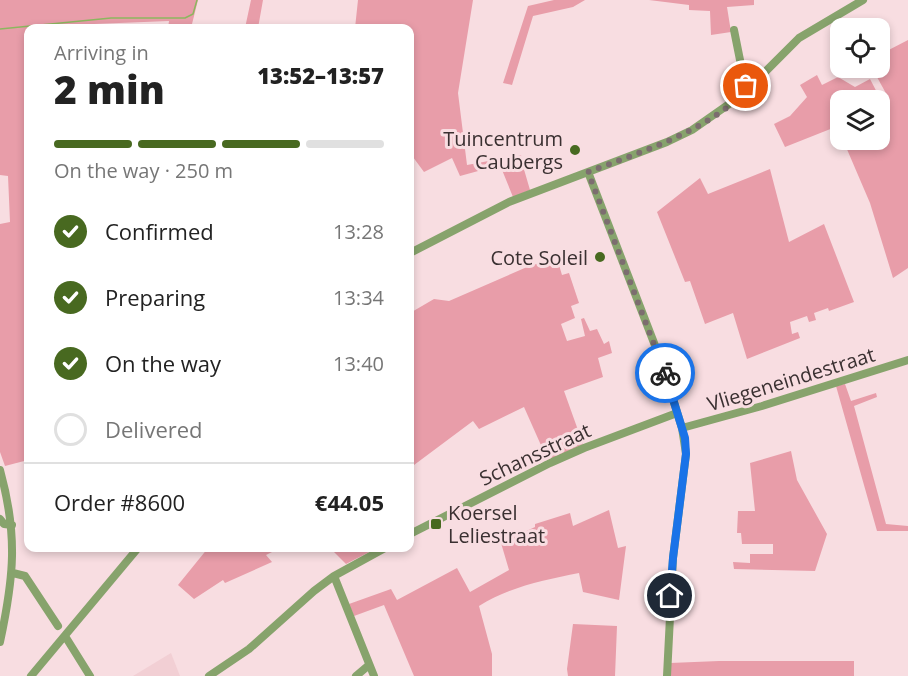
<!DOCTYPE html>
<html lang="en">
<head>
<meta charset="utf-8">
<style>
	:root { --surface:#fff; --page:#f2f2f2; --text:#222; --muted:#767676; --line:#e0e0e0; --accent:#486920 }
	body { margin:0; font-family:"Open Sans",sans-serif; background:var(--page); color:var(--text); height:100vh; display:flex; flex-direction:column; font-size:22px; white-space:nowrap }
	* { box-sizing:border-box; margin:0 }
	p { font-size:20px; color:var(--muted) }
	.icon { flex:none; width:33px; height:33px; fill:none; stroke:currentColor; stroke-width:2; stroke-linecap:round; stroke-linejoin:round }
	.map { position:relative; flex:1; overflow:hidden }
	.details { position:absolute; left:24px; top:24px; width:390px; height:528px; display:flex; flex-direction:column; background:var(--surface); border-radius:12px; box-shadow:0 3px 9px #0003 }
	.details>* { flex:none }
	.tools { position:absolute; left:830px; top:18px; display:grid; gap:12px }
	.tools a { display:grid; place-items:center; width:60px; height:60px; border-radius:12px; background:var(--surface); box-shadow:0 3px 9px #0003; font-size:30px }
	.pin { position:absolute; display:grid; place-items:center; width:51px; height:51px; color:#fff; margin:-26px; border:3px solid #fff; border-radius:50%; box-shadow:0 2px 6px #0007 }
	.courier { position:absolute; display:grid; place-items:center; width:60px; height:60px; margin:-30px; border:4px solid #1a73e8; border-radius:50%; background:#fff; color:#222; box-shadow:0 2px 8px #0007 }
	.overview em { font-style:normal; font-weight:800 }
	.overview div { display:flex; flex-direction:column-reverse }
	.overview { display:flex; align-items:center; justify-content:space-between; height:102px; padding:0 30px }
	h1 { font-size:39px; font-weight:800; line-height:45px }
	.bar { display:grid; grid-template-columns:repeat(4,1fr); gap:9px 6px; align-content:center; height:72px; padding:0 30px }
	.bar i { height:8px; border-radius:4px; background:var(--line) }
	.bar .on { background:var(--accent) }
	.bar p { grid-column:span 4 }
	.line { display:flex; align-items:center; gap:15px; padding:0 30px; border-top:2px solid var(--line) }
	.line div { flex:1 }
	ol { padding:0 30px; list-style:none }
	li { display:flex; align-items:center; gap:18px; height:66px }
	li p { margin-inline-start:auto }
	li .icon { padding:6px; border-radius:50%; background:var(--accent); color:#fff; stroke-width:4 }
	li:last-child { color:var(--muted) }
	li i { width:33px; height:33px; border:3px solid var(--line); border-radius:50% }
	.map>svg:first-child { display:block }
	.built { fill:#f2cfd4 }
	.green { fill:#e89da9 }
	.lines { fill:none; stroke-linecap:round; stroke-linejoin:round }
	.stream { stroke:#8cb75f; stroke-width:1.5 }
	.minor { stroke:#87a36c; stroke-width:8 }
	.done { stroke:#7c6d6f; stroke-width:6; stroke-dasharray:0 10.8 }
	.route { stroke:#1a73e8; stroke-width:8 }
	.poi-dot { fill:#486920; stroke:#f8dde1; stroke-width:2 }
	.labels { text-anchor:middle; dominant-baseline:central; stroke-width:6; stroke-linejoin:round; paint-order:stroke }
	.poi-label { font-size:20px; fill:#3a3031; stroke:#f8dde1; text-anchor:end }
	.street-label { font-size:20px; fill:#3a3031; stroke:#f8dde1 }
</style>
</head>
<body>
<div class="map">
<svg width="908" height="676" viewBox="0 0 908 676">
	<rect width="100%" height="100%" fill="#f8dde1"/>
	<path class="built" d="M171,653L180,676H133Z"/>
	<path class="green" d="M0,0H198L191,28H168L169,21L94,24L92,28H28V460L5,466L0,452V224L10,222L8,176L0,175Z
		M251,0H263L258,28H245Z
		M358,0H473L458,93L467,165L521,155L522,160L518,161L520,167L523,166L530,190L513,197L500,165L460,176L452,158L424,172L410,153V28H355Z
		M554,0H585L573,7L533,16L512,85L503,83L528,6Z
		M649,0H754V5L727,7L731,32L711,35L710,11L689,10V5Z
		M908,40V268L893,278L870,203L843,140H879V100H840V131L838,126L785,147L774,124L790,116L807,97L800,85L817,75L822,85L838,77L855,87L870,79L881,100L888,97L872,68H879V55Z
		M770,169L789,242L824,224L854,302L829,311L828,308L814,313L816,320L809,322L807,316L790,322L792,334L798,332L800,338L747,359L733,313L705,324L690,281L685,282L657,212L700,178L708,194Z
		M549,260L552,268L559,265L562,275L569,273L579,303L571,306L575,318L561,324L567,341L585,336L581,319L584,318L590,331L597,329L604,344L609,341L612,353L598,358L603,377L564,391L583,444L548,461L524,407L479,429L473,421L410,468V313L434,299L449,301L527,267Z
		M845,384L851,401L876,393L877,397L854,406L886,524L908,526V531H877L836,386Z
		M791,451L797,480L827,534L815,571L734,569L733,562L750,563V554H773V544H742L741,533H737L738,511H755L750,463Z
		M609,510L618,548L626,546L619,600L583,592L579,573C544,580 509,587 479,606L492,654V676H414L384,605L354,616L349,604L391,589L397,600L457,568L470,592L509,570L501,543L535,527V524L570,513L573,526Z
		M208,548H280L266,555L272,562L225,583L223,580L194,599L178,585Z
		M330,548H377L346,564Z
		M573,624L617,626L615,676H568L567,669Z
		M719,661H854V676H670V663Z"/>
	<g class="lines">
		<path class="stream" d="M0,29L111,18H185L193,14L197,0"/>
		<path class="minor" d="M734,30L744,80L748,89
			M588,172L661,361L682,428L686,454L673,558L667,676
			M410,253L509,202L667,142L692,130L742,95L799,38L863,0
			M682,428L762,406L908,360
			M0,470C18,535 14,577 0,642
			M0,519L4,524L12,525
			M410,534L550,463L584,448L677,413
			M13,573L25,576L58,626
			M334,576L374,676
			M65,636L90,676
			M31,676L138,548
			M209,676L249,649L314,591L334,576L385,548
			M356,676L369,665"/>
	</g>
	<g class="lines">
		<path class="done" d="M665,373L588,172C641,152 708,131 748,89L746,86"/>
		<path class="route" d="M665,373L685,438L686,454L673,558L670,596"/>
	</g>
	<g class="poi-dot">
		<circle cx="575" cy="150" r="6"/>
		<circle cx="600" cy="257" r="6"/>
		<rect x="430" y="518" width="12" height="12" rx="3"/>
	</g>
	<g class="labels">
		<g class="poi-label">
			<text x="563" y="138">Tuincentrum<tspan x="563" dy="23">Caubergs</tspan></text>
			<text x="588" y="257">Cote Soleil</text>
			<text x="448" y="512" text-anchor="start">Koersel<tspan x="448" dy="23">Leliestraat</tspan></text>
		</g>
		<g class="street-label">
			<text transform="translate(791 379) rotate(-17)">Vliegeneindestraat</text>
			<text transform="translate(535 454) rotate(-25)">Schansstraat</text>
		</g>
	</g>
</svg>
<div class="tools">
<a><svg class="icon" aria-label="locate" viewBox="0 0 24 24"><circle cx="12" cy="12" r="6"/><path d="M12 2v4M12 18v4M2 12h4M18 12h4"/></svg></a>
<a><svg class="icon" aria-label="layers" viewBox="0 0 24 24"><path d="M12 4l9 5-9 5-9-5zM3 14l9 5 9-5"/></svg></a>
</div>
<div class="pin" style="left:746px;top:86px;background:#ea580c"><svg class="icon" aria-label="bag" viewBox="0 0 24 24"><path d="M5 8h14l-1 12H6zM9 8a3 3 0 0 1 6 0"/></svg></div>
<div class="pin" style="left:670px;top:596px;background:#1f2937"><svg class="icon" aria-label="home" viewBox="0 0 24 24"><path d="M3 11l9-7 9 7M6 9v11h12V9"/></svg></div>
<div class="courier" style="left:665px;top:373px"><svg class="icon" aria-label="bike" viewBox="0 0 24 24"><circle cx="6" cy="16" r="4"/><circle cx="18" cy="16" r="4"/><path d="M6 16l4-8h5l3 8M10 8l3 8H6M13 5h3"/></svg></div>
<section class="details">
<div class="overview"><div><h1>2 min</h1><p>Arriving in</p></div><em>13:52–13:57</em></div>
<div class="bar"><i class="on"></i><i class="on"></i><i class="on"></i><i></i><p>On the way · 250 m</p></div>
<ol>
<li><svg class="icon" aria-label="check" viewBox="0 0 24 24"><path d="M5 12l5 5 9-10"/></svg>Confirmed<p>13:28</p></li>
<li><svg class="icon" aria-label="check" viewBox="0 0 24 24"><path d="M5 12l5 5 9-10"/></svg>Preparing<p>13:34</p></li>
<li><svg class="icon" aria-label="check" viewBox="0 0 24 24"><path d="M5 12l5 5 9-10"/></svg>On the way<p>13:40</p></li>
<li><i></i>Delivered</li>
</ol>
<div class="line" style="height:78px"><div>Order #8600</div><b>€44.05</b></div>
</section>
</div>
</body>
</html>
